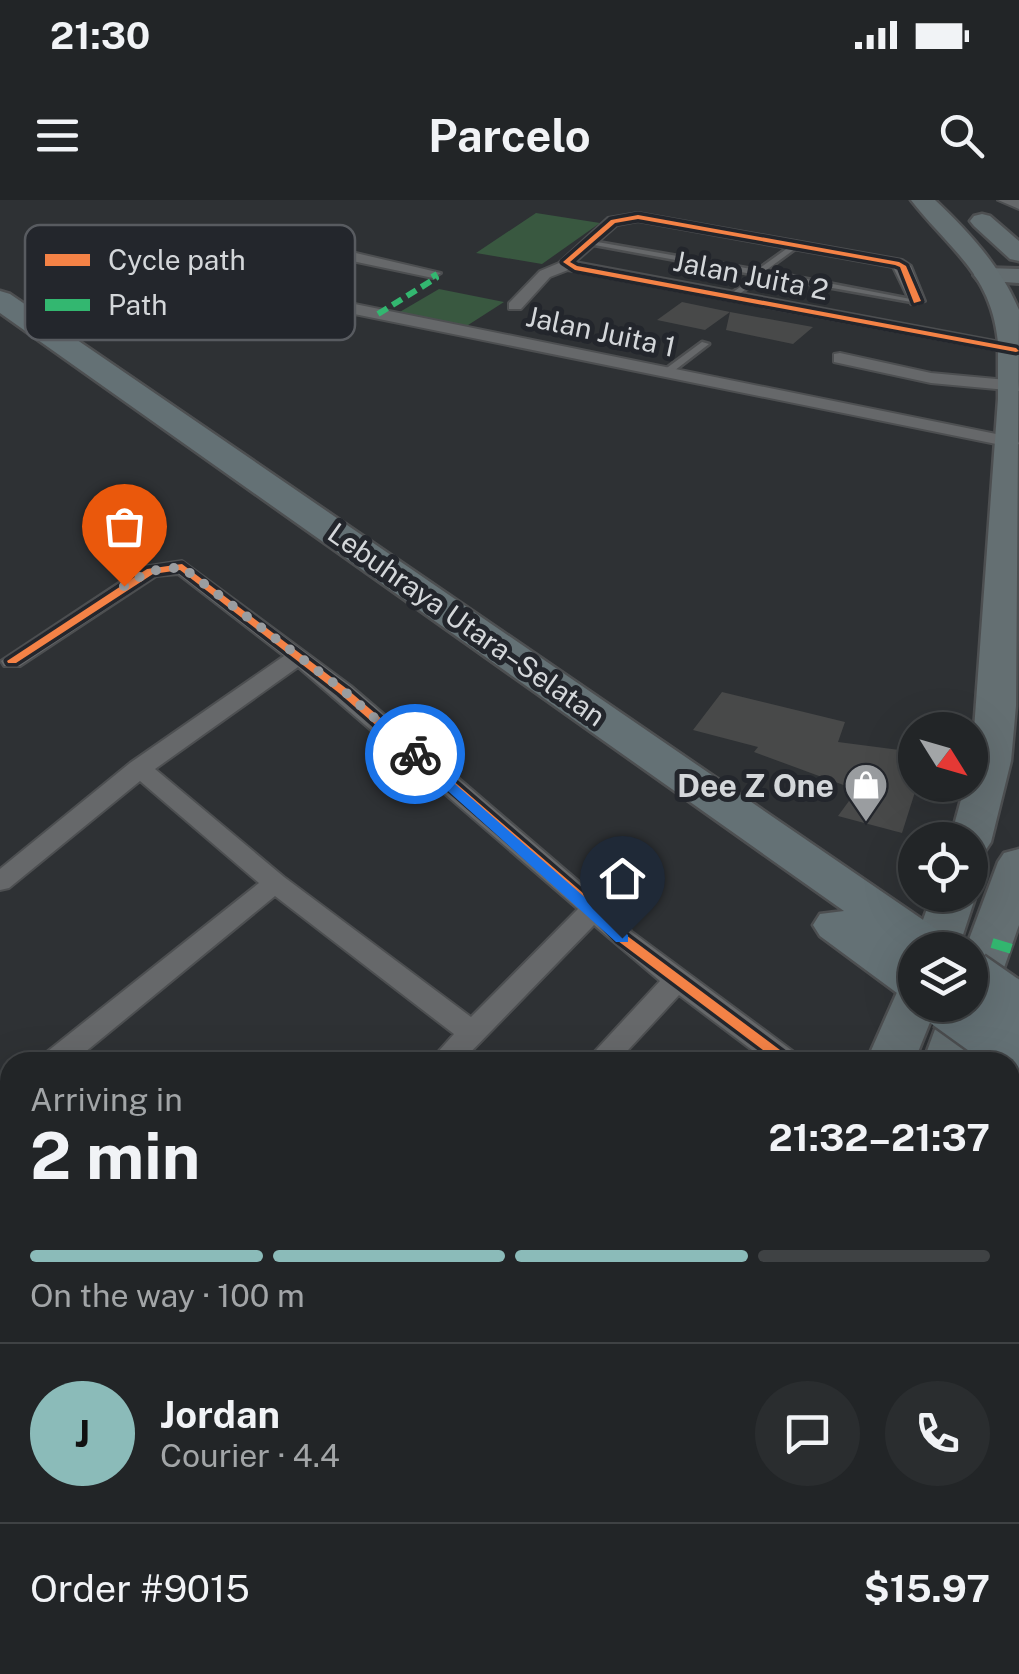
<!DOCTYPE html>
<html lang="en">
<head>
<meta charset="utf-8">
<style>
	:root { --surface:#222527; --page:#2a2d2f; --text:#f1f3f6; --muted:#a2a5a7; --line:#3f4244; --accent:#8bbbb9 }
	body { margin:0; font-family:"Public Sans",sans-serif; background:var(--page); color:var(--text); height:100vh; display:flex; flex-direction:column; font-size:38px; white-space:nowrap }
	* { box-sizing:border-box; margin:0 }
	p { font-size:32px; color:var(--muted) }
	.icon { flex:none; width:55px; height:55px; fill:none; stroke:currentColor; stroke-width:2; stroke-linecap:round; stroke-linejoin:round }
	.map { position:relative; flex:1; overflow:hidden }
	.drawer { position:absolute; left:0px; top:852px; width:1020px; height:622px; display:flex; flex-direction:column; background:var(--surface); border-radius:30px 30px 0 0; box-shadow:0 10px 40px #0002,0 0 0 2px var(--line) }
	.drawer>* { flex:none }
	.needle { width:65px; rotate:127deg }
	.fabs { position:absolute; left:898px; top:512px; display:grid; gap:20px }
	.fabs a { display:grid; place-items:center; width:90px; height:90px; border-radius:50%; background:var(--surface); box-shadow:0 10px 40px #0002,0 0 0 2px var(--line); font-size:50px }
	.pin { position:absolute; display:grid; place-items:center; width:85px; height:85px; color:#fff; margin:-102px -42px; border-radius:50% 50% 50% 0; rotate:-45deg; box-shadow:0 0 10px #0007 }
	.pin .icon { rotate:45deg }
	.courier { position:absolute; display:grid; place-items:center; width:100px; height:100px; margin:-50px; border:8px solid #1a73e8; border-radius:50%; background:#fff; color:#222; box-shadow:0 2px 12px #0007 }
	.head em { font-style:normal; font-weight:700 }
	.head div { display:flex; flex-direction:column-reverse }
	.head { display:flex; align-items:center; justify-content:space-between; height:170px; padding:0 30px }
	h1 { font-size:65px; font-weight:700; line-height:75px }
	.bar { display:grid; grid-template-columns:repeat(4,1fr); gap:15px 10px; align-content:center; height:120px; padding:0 30px }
	.bar i { height:12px; border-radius:8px; background:var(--line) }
	.bar .current { background:var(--accent) }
	.bar p { grid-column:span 4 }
	.line { display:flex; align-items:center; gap:25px; padding:0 30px; border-top:2px solid var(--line) }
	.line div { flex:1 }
	.round { display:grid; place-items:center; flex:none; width:105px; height:105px; border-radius:52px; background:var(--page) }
	.status { display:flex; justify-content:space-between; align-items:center; height:70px; padding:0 50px; background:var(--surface); direction:ltr }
	.status svg { height:28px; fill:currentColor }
	header { display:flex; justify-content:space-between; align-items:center; height:130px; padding:0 30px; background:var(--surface); font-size:45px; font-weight:700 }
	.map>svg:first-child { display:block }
	.commercial { fill:#3d3628 }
	.built { fill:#2f3640 }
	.green { fill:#395840 }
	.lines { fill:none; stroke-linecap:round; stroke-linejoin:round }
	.canal { fill:#366d83; fill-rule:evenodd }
	.building { fill:#484949 }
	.service-casing { stroke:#4d4f51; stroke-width:5 }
	.minor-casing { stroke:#4d4f51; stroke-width:4 }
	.primary-casing { stroke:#4d4f51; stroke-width:6 }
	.trunk-casing { stroke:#4d4f51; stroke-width:5 }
	.motorway-casing { stroke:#4d4f51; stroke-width:5 }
	.service { fill:#66686a; fill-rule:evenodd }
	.minor { fill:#66686a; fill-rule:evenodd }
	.primary { fill:#646d70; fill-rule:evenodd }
	.trunk { fill:#646f72; fill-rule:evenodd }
	.motorway { fill:#647175; fill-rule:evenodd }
	.motorway-bridge-casing { stroke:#4d4f51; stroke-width:55; stroke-linecap:butt }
	.motorway-bridge { stroke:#647175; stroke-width:50 }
	.quiet-far1 { stroke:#33b770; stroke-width:6; stroke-dasharray:11 6; stroke-linecap:butt }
	.quiet { stroke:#33b770; stroke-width:10; stroke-dasharray:20 10; stroke-linecap:butt }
	.cycleway-casing { stroke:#23262c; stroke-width:7 }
	.cycleway { fill:#f48246; fill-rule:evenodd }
	.route { fill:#1a73e8 }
	.done { stroke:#9a9da0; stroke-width:10; stroke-dasharray:0 18 }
	.labels { text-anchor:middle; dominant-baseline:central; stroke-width:10; stroke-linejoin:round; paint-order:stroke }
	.far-street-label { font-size:28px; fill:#d4d7da; stroke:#23262c }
	.poi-label { font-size:32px; font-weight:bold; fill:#d4d7da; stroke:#23262c; text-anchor:end }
	.key { fill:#23262c; stroke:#585b60; stroke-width:2.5 }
	.key-label { font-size:28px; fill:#d4d7da }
</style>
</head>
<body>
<div class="status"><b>21:30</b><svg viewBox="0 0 49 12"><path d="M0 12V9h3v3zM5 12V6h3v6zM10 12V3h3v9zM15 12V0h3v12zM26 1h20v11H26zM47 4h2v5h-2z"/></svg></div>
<header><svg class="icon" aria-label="menu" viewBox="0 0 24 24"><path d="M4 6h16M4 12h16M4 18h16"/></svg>Parcelo<svg class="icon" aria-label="search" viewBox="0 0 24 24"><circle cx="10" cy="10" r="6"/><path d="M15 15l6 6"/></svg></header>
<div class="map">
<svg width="1019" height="1474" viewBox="0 0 1019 1474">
	<rect width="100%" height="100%" fill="#2e3134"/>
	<path class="commercial" d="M1010,1045L1019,1052V1418L1010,1435Z
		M659,1465H995L990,1474H653Z"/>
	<path class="built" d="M0,1233L10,1247V1465H171L177,1474H0Z"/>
	<path class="green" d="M536,13L600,23L542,64L476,53Z
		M439,89L504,102L465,127L398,113Z"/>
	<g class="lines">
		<path class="canal" d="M0,1040L10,1043V1078L0,1075Z
			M320,1465H366L370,1474H324Z"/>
	</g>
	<path class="building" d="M682,102L730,112L813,127L793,144L726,130L730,112L705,130L657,120Z
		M722,492L845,522L838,542L915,552V592L902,633L838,616L857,590L754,552L758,547L693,530Z"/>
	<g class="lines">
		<defs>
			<path id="service" d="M586,40L757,70L796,42L800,44L799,46L765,71L921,101L917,103L765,76L732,99H729V95L757,75L589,44H586Z
				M702,142L709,144L670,174H664V170Z
				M0,1296C14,1301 10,1314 10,1326C0,1321 0,1308 0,1296Z
				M1019,1410V1439L1017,1443L1010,1445V1416L1012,1412Z
				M100,1465H121L125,1474H104Z
				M984,1465H1005L1001,1474H980Z"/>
			<path id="minor" d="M998,0H1019V9Z
				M638,13L902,60L911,66L925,101L911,104L893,67L638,21L617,25L575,62L1016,145L1019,154L568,70L550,77L521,109H509V103L540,71L559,63L608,18Z
				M342,28L347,29V35L326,46L441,73L433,78L314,53L256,84L1011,237L1017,238L1019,244L1011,247L241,91L172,73L180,68L240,81Z
				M840,153L931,173L1018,181L1019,191L931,183L834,162V154Z
				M182,361L351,486L604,703L632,732L798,855L802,862H768L679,795L617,862H585L660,781L594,725L461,862H429L454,834L275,696L73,862H39L43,855L259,683L140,581L9,688L0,690V669L130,563L284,456L178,374L156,376L20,466H4L1,461L143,367ZM298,467L578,709L471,817L284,677L155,569Z
				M0,876L10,878V900L0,897Z
				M0,977L10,980V1012L0,1009Z
				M1010,1055L1019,1058V1088L1010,1085Z
				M404,1465H452L456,1474H408Z
				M742,1465H786L782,1474H738Z"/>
			<path id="primary" d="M986,68L1019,69V83L978,80L974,75L978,70Z"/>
			<path id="trunk" d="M911,0H935C969,32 1001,67 1019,110L1016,506L1011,561L991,642L985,651L970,655V640H950L965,585H970L998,199V142C991,73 950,50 911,0Z
				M982,14L990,16L1019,41V61L1010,59L974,26L970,21L974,16Z
				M1019,649V725L971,862H923L944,805H970V750H965L998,662L1004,653Z
				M970,686L976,695L958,750H915V754L912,750L932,695H970Z
				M915,786V805H937L914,862H866L898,790Z
				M467,1465H537L533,1474H463Z
				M554,1465H624L620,1474H550Z"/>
			<path id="motorway" d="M0,91L10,94L951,739L958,750H915V798L897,793L820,736L813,725L820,714L844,711L0,113Z"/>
		</defs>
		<use href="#service" class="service-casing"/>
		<use href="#minor" class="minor-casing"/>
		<use href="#primary" class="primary-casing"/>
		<use href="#trunk" class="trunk-casing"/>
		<use href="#motorway" class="motorway-casing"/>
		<use href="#service" class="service"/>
		<use href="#minor" class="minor"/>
		<use href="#primary" class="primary"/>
		<use href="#trunk" class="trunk"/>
		<use href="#motorway" class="motorway"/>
		<defs>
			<path id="motorway-bridge" d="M970,776L1019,810
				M948,805L1019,856"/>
		</defs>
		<use href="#motorway-bridge" class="motorway-bridge-casing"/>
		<use href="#motorway-bridge" class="motorway-bridge"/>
		<path class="quiet-far1" d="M378,114L436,78L433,73"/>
		<path class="quiet" d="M992,743L1019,751"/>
		<defs>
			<path id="cycleway" d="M638,15L899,62L906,66L921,101L914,103L900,67L895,65L638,19L615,23L570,62L577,66L1016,148L1019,151L1016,152L575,70L563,62L611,20Z
				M182,364L347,489L598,706L626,735L792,859L793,862H779L618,741L590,712L339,493L180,370L153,374L16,463H8L7,461L147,369Z"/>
		</defs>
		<use href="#cycleway" class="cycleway-casing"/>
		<use href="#cycleway" class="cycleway"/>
	</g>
	<path class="route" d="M415,549L628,735V742H616L410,557V551Z"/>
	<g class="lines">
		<path class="done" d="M124,386L150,371L182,367L343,490L415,554"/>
	</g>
	<defs>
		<symbol id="shop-pin" viewBox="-11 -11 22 30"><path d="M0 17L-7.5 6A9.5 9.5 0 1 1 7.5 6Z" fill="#9a9da0" stroke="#23262c"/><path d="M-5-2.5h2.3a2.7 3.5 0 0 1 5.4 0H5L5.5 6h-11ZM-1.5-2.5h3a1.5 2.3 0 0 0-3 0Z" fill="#fff"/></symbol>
	</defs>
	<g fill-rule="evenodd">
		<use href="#shop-pin" x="841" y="560" width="50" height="68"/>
	</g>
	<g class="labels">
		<g class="far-street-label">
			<text transform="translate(751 75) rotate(11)">Jalan Juita 2</text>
			<text transform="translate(601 131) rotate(12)">Jalan Juita 1</text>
			<text transform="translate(467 424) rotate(35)">Lebuhraya Utara–Selatan</text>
		</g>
		<g class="poi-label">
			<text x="834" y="585">Dee Z One</text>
		</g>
	</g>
	<rect x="25" y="25" width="330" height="115" rx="15" class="key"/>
	<rect x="45" y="54" width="45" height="12" fill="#f48246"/>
	<rect x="45" y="99" width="45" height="12" fill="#33b770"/>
	<g class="key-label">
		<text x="108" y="70">Cycle path</text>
		<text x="108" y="115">Path</text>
	</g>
</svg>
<div class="fabs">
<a><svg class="needle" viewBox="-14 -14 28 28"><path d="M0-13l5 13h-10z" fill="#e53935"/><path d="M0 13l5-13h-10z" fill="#a2a5a7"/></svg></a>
<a><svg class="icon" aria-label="locate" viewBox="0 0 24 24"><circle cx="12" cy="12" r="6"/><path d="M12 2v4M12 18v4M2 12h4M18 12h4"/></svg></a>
<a><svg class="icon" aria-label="layers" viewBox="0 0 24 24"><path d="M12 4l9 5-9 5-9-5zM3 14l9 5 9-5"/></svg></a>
</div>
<div class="pin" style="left:124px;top:386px;background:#ea580c"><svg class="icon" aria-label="bag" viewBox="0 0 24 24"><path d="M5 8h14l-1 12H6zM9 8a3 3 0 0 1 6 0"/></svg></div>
<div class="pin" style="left:622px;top:738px;background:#1f2937"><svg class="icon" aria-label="home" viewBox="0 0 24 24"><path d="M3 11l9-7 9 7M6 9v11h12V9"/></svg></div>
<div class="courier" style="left:415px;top:554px"><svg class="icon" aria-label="bike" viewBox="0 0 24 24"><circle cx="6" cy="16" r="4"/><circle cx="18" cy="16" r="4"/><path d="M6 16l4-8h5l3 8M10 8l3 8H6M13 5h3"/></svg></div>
<section class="drawer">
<div class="head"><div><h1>2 min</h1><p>Arriving in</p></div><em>21:32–21:37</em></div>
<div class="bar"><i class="current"></i><i class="current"></i><i class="current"></i><i></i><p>On the way · 100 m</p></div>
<div class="line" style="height:180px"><b class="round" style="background:var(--accent);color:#111">J</b><div><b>Jordan</b><p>Courier · 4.4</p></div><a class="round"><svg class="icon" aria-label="chat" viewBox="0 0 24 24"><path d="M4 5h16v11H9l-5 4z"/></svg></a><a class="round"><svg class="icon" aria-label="phone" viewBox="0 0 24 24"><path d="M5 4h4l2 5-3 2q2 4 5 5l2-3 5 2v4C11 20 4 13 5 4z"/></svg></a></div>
<div class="line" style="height:130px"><div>Order #9015</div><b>$15.97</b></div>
</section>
</div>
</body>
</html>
